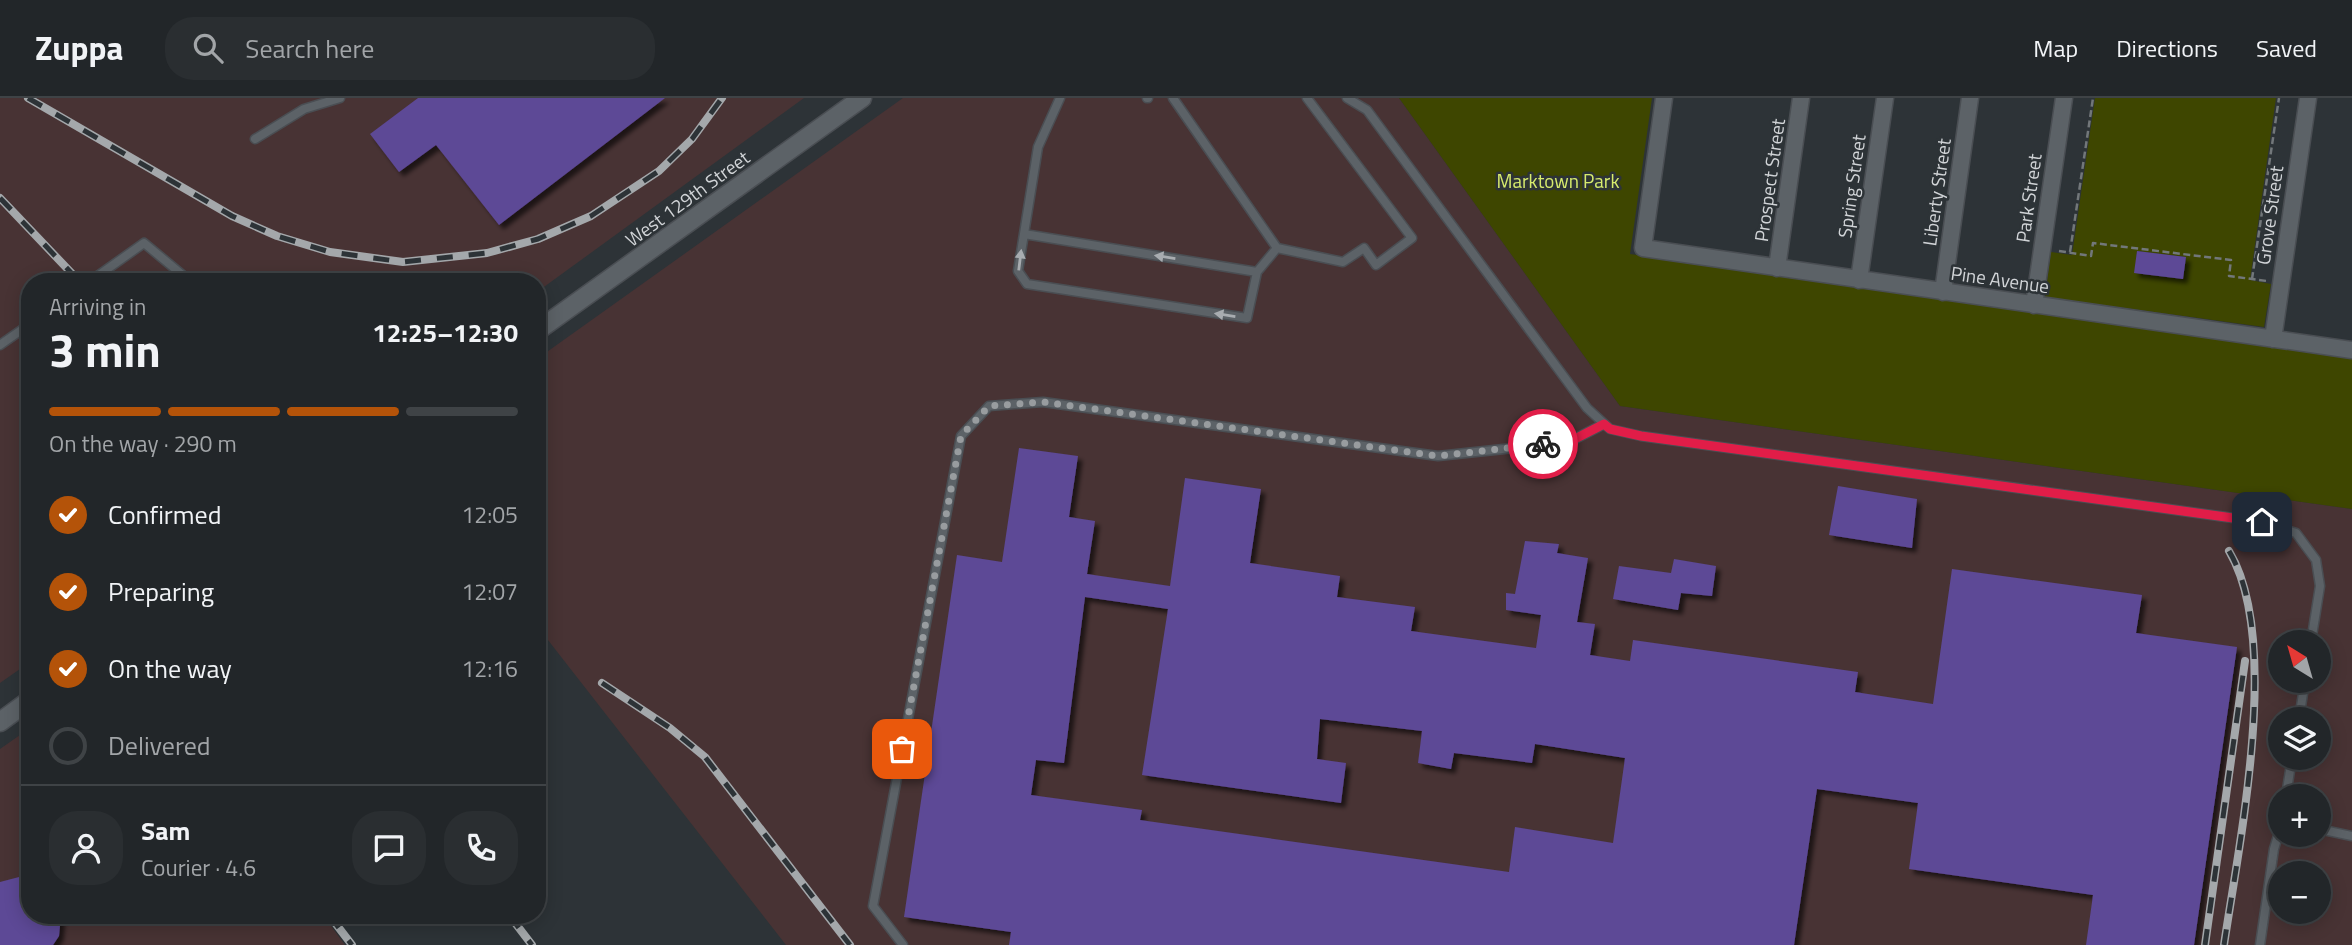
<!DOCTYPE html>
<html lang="en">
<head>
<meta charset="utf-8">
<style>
	:root { --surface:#222629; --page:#2a2e31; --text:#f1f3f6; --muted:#a2a5a8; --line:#3f4346; --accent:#b45309 }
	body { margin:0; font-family:"Titillium Web",sans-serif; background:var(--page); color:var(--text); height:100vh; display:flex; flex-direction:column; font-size:26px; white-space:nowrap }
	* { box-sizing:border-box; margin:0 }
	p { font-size:23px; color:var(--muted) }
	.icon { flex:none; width:38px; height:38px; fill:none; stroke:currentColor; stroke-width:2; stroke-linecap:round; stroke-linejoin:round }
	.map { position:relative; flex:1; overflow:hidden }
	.sheet { position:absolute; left:21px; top:175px; width:525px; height:651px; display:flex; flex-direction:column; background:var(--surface); border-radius:28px; box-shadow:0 4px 18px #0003,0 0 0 2px var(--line) }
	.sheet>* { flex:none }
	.needle { width:46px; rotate:323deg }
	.controls { position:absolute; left:2268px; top:532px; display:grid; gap:14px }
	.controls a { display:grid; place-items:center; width:63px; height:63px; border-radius:50%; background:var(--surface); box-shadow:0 4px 18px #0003,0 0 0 2px var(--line); font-size:35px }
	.pin { position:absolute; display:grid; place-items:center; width:60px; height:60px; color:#fff; margin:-30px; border-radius:14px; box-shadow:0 4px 10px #0006 }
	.courier { position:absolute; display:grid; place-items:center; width:70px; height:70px; margin:-35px; border:5px solid #e11d48; border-radius:50%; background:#fff; color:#222; box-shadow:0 2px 9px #0007 }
	.headline em { font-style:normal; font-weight:700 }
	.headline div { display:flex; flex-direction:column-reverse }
	.headline { display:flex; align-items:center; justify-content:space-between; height:119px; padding:0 28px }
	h1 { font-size:46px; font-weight:700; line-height:52px }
	.bar { display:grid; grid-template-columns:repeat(4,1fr); gap:10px 7px; align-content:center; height:84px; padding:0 28px }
	.bar i { height:9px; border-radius:5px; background:var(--line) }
	.bar .selected { background:var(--accent) }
	.bar p { grid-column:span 4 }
	.line { display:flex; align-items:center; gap:18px; padding:0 28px; border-top:2px solid var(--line) }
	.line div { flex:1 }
	.round { display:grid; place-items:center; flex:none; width:74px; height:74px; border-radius:28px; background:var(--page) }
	ol { padding:0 28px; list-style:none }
	li { display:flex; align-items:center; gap:21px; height:77px }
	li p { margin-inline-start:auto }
	li .icon { padding:7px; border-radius:50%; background:var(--accent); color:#fff; stroke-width:4 }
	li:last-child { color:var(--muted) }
	li i { width:38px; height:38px; border:4px solid var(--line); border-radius:50% }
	header { display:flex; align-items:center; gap:42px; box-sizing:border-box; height:98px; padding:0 35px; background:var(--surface); border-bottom:2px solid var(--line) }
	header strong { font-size:33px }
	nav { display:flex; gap:38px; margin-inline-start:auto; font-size:24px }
	.search { width:490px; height:63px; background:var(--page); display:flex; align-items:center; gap:18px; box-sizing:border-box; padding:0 24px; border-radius:28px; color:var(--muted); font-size:26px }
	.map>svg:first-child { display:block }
	.industrial { fill:#483334; fill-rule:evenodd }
	.green { fill:#3e4600; fill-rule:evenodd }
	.building { fill:#5d4896; fill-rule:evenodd; filter:url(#shadow) }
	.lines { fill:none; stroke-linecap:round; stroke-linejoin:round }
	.service-casing { stroke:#4a4e53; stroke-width:11 }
	.minor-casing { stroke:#4a4e53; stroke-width:19 }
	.secondary-casing { stroke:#4a4e53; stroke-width:21 }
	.path { stroke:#72777a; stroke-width:2.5; stroke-dasharray:7 3.5; stroke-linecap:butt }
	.service { stroke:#5c6267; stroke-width:8 }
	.minor { stroke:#5c6267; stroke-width:16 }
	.secondary { stroke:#5c6267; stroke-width:18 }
	.rail-casing { stroke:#a4a8ab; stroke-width:8 }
	.rail { stroke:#2d3337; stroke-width:5; stroke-dasharray:16; stroke-linecap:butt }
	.oneway { fill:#a8acb0 }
	.done { stroke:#989c9f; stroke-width:7; stroke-dasharray:0 12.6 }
	.route { stroke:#e11d48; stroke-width:9 }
	.labels { text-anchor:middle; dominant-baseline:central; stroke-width:5; stroke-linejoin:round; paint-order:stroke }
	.park-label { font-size:19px; fill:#d7eb6d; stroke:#2d3337 }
	.street-label { font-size:19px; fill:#d1d4d7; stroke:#2d3337 }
</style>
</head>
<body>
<header>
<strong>Zuppa</strong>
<div class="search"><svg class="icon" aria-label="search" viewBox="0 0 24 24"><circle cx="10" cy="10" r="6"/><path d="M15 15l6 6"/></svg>Search here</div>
<nav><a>Map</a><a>Directions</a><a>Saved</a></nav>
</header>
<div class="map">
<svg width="2352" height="847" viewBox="0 0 2352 847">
	<defs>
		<filter id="shadow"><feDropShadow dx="4.5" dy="4.5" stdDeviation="2" flood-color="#0009"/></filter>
	</defs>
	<rect width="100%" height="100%" fill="#2d3337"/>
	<path class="industrial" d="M0,0H804L537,194V184H30V564L0,585Z
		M903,0H1399L1620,308L2352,411V847H786L537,528V261ZM2280,544H2319V583H2280ZM2280,621H2319V660H2280ZM2280,698H2319V737H2280ZM2280,775H2319V814H2280Z
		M30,630V817H323L345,847H0V651Z"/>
	<path class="green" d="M1399,0H1652L1630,156L2352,260V411L1620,308Z
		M2095,0H2276L2250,182L2271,186L2264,229L2045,199L2051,154L2072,157ZM2137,153L2186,159L2183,181L2135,175Z"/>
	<path class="building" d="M418,0H665L499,127L436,47L399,74L370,36Z
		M2137,153L2186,159L2183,181L2134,175Z
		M1019,350L1078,358L1069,419L1095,423L1087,476L1170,488L1185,380L1261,391L1250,465L1340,478L1337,499L1415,509L1411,533L1536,550L1541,517L1506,512V495L1515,496L1525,443L1559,446L1557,455L1588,460L1577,524L1595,526L1590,557L1630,563L1633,542L1858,574L1855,594L1933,606L1952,471L2142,497L2136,535L2237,549L2194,847H2086L2093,797L1909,771L1918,705L1817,691L1794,847H1009L1011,834L904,819L957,457L1002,464ZM1085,499L1168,511L1142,677L1341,705L1346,665L1317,661L1320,621L1422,633L1418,665L1451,671L1454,655L1532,665L1535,646L1625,660L1613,745L1515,729L1509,774L1140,722L1142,712L1031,697L1036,662L1064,665Z
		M1838,388L1917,401L1912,450L1829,437Z
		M1674,461L1716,468L1712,498L1681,495L1678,512L1613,501L1619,468L1671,475Z
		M19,779L30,781V817H61L59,838L53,847H0V784Z"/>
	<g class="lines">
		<defs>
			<path id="service" d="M1060,0L1038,49L1018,173L1027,186L1247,220L1257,174L1277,150L1173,0
				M1147,0H1148
				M1347,0L1367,12L1587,310L1610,331L1641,338L2262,424L2296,435L2316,462L2320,488L2311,544
				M255,41L304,11L340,0
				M1024,136L1257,174
				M1277,150L1343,164L1364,150L1376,167L1412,140L1307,0
				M89,184L144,145L191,184
				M0,247L30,226
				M2299,621L2305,583
				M2286,698L2292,660
				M2319,731L2352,738
				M903,847L873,808L961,338L989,308L1043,304L1438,358L1569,344L1604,326
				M2260,847L2274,751L2280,731"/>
			<path id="minor" d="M1664,0L1643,150L2352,252
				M1777,170L1801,0
				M1859,182L1885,0
				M1943,194L1970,0
				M2034,207L2064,0
				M2273,241L2308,0"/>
			<path id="secondary" d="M537,233L862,0
				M0,624L30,602"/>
		</defs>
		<use href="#service" class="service-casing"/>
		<use href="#minor" class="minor-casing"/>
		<use href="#secondary" class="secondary-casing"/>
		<path class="path" d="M2059,153L2091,158L2093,145L2231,162L2229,178L2267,183
			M2070,154L2093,0
			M2252,181L2279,0"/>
		<use href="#service" class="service"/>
		<use href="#minor" class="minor"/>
		<use href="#secondary" class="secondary"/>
		<defs>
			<path id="rail" d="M28,0L232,118L277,138L330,154L403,164L487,155L538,141L591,118L659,73L692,41L722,0
				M0,100L80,184
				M602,585L670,630L705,659L850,847
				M329,817L352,847
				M509,817L532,847
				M2205,847L2245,563
				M2224,847C2239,745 2282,542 2229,453"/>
		</defs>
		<use href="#rail" class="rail-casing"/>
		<use href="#rail" class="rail"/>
	</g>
	<defs><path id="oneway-solid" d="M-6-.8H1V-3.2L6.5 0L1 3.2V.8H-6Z" transform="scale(1.75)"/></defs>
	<g class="oneway">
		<use href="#oneway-solid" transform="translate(1165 159) rotate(-171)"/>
		<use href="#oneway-solid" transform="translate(1020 162) rotate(-83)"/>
		<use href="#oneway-solid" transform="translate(1225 217) rotate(-171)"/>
	</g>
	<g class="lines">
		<path class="done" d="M902,651L961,338L989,308L1043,304L1438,358L1543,346"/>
		<path class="route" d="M1543,346L1569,344L1604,326L1610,331L1641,338L2262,424"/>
	</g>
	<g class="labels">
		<g class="park-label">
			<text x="1558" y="82">Marktown Park</text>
		</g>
		<g class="street-label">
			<text transform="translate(1769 82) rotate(-82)">Prospect Street</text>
			<text transform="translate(1851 88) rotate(-82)">Spring Street</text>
			<text transform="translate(1936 94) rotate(-82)">Liberty Street</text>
			<text transform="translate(687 100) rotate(-36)">West 129th Street</text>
			<text transform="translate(2028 100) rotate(-82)">Park Street</text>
			<text transform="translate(2269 117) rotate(-82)">Grove Street</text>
			<text transform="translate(2000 181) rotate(8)">Pine Avenue</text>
		</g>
	</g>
</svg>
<div class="controls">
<a><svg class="needle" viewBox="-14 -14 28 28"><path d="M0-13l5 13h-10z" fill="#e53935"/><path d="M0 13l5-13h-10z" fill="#a2a5a8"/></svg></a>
<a><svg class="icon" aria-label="layers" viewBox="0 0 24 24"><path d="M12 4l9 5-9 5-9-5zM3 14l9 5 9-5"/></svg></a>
<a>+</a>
<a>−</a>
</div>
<div class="pin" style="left:902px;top:651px;background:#ea580c"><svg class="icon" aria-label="bag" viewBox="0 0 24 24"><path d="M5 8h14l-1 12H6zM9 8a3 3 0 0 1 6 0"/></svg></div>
<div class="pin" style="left:2262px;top:424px;background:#1f2937"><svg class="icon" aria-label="home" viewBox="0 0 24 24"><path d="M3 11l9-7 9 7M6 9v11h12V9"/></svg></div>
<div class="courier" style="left:1543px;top:346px"><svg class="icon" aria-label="bike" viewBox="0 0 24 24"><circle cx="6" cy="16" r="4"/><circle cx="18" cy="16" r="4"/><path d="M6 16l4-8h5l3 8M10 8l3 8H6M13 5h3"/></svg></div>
<section class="sheet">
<div class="headline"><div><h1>3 min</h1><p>Arriving in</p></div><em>12:25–12:30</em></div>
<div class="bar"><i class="selected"></i><i class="selected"></i><i class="selected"></i><i></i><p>On the way · 290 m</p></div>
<ol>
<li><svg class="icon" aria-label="check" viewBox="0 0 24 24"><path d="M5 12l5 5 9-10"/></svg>Confirmed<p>12:05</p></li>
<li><svg class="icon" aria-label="check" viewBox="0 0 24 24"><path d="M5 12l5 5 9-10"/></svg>Preparing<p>12:07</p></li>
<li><svg class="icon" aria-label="check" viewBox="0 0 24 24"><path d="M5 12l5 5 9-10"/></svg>On the way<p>12:16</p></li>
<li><i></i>Delivered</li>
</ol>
<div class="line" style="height:126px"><a class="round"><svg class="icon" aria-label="person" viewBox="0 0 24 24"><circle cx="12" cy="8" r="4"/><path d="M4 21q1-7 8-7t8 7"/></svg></a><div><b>Sam</b><p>Courier · 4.6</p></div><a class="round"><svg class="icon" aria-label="chat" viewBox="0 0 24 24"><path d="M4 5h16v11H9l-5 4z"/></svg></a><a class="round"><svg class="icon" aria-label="phone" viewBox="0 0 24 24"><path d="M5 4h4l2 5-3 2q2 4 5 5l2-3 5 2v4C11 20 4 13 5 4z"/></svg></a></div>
</section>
</div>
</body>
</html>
